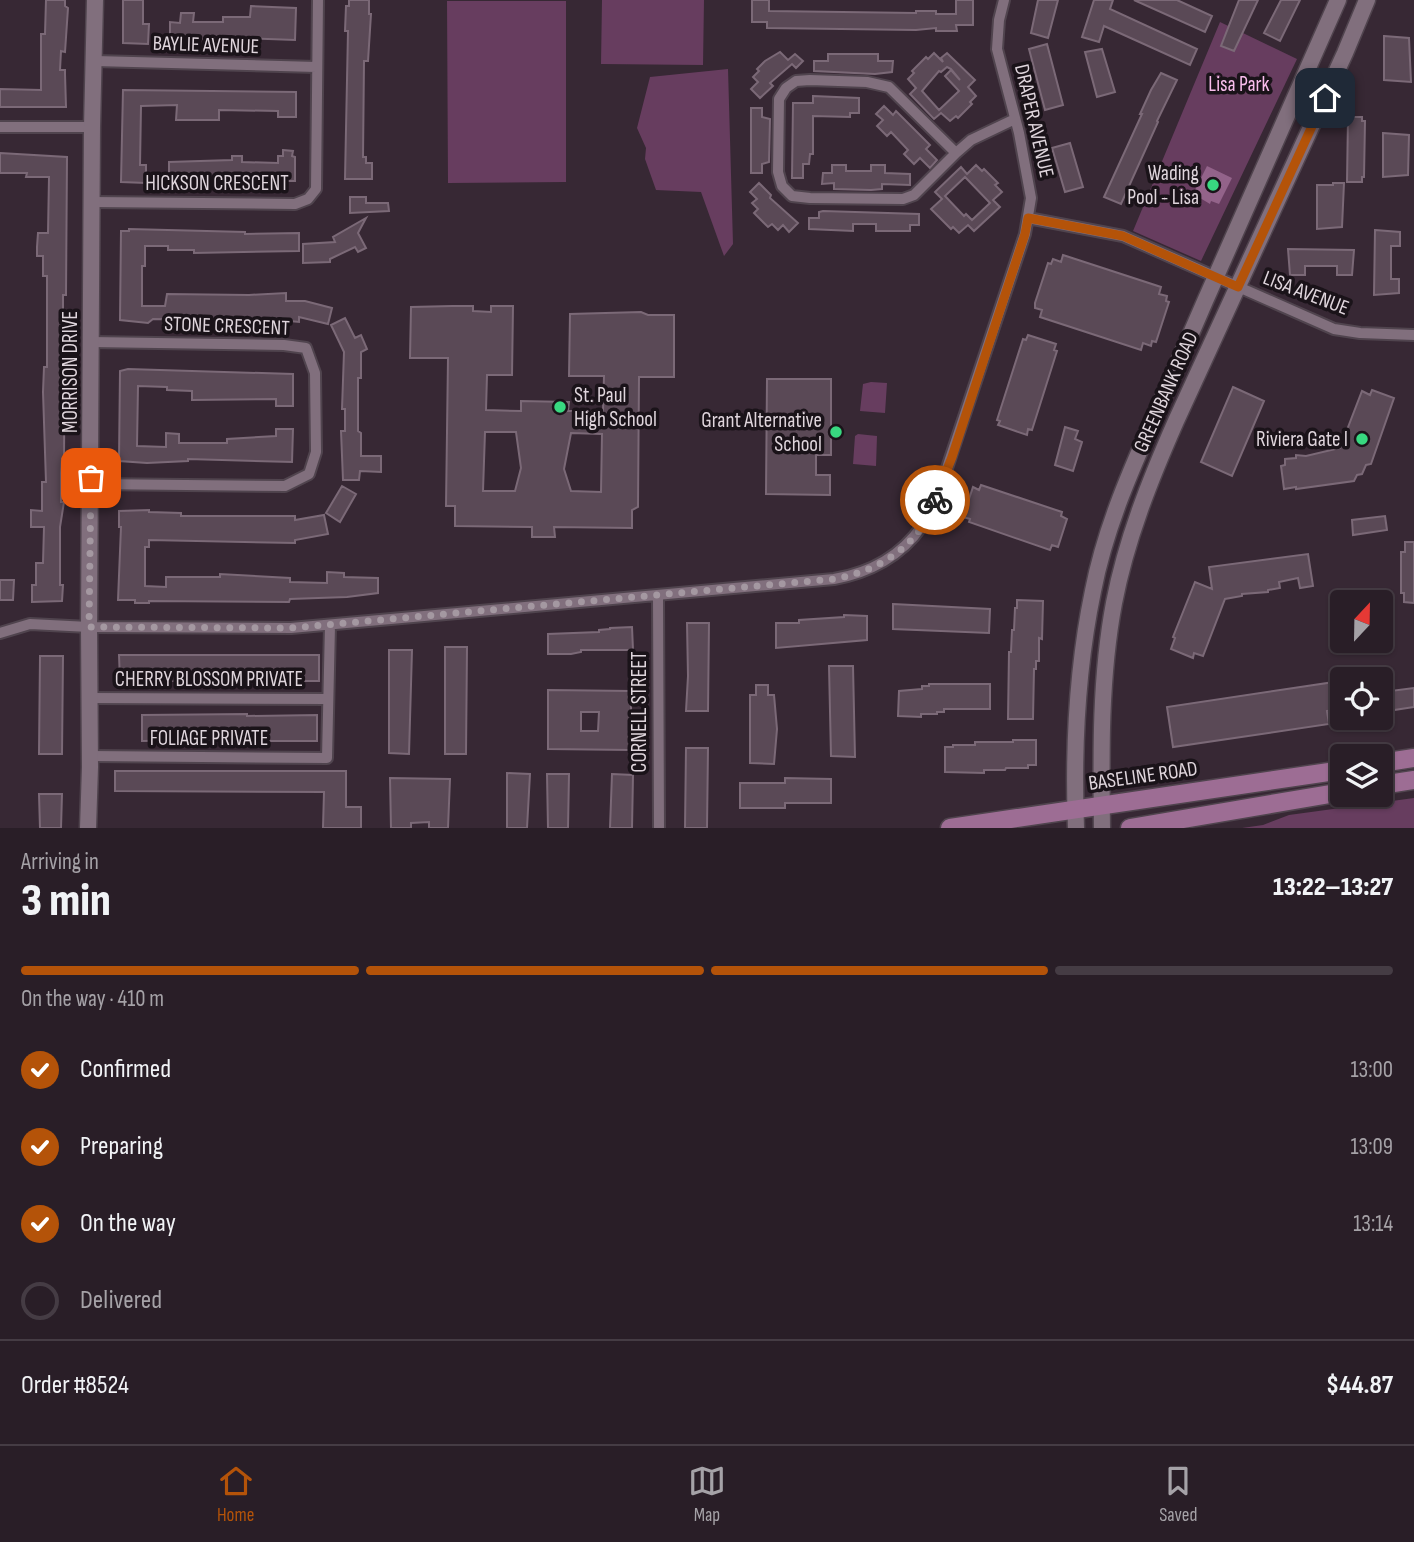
<!DOCTYPE html>
<html lang="en">
<head>
<meta charset="utf-8">
<style>
	:root { --surface:#291e27; --page:#352b33; --text:#f1f3f6; --muted:#a5a2a7; --line:#453c44; --accent:#b45309 }
	body { margin:0; font-family:"Sofia Sans Condensed",sans-serif; background:var(--page); color:var(--text); height:100vh; display:flex; flex-direction:column; font-size:26px; white-space:nowrap }
	* { box-sizing:border-box; margin:0 }
	p { font-size:23px; color:var(--muted) }
	.icon { flex:none; width:38px; height:38px; fill:none; stroke:currentColor; stroke-width:2; stroke-linecap:round; stroke-linejoin:round }
	.map { position:relative; height:828px; overflow:hidden }
	.details { display:flex; flex-direction:column; background:var(--surface); flex:1 }
	.details>* { flex:none }
	.needle { width:46px; rotate:22deg }
	.tools { position:absolute; left:1330px; top:590px; display:grid; gap:14px }
	.tools a { display:grid; place-items:center; width:63px; height:63px; border-radius:7px; background:var(--surface); box-shadow:0 2px 5px #0004,0 0 0 2px var(--line); font-size:35px }
	.pin { position:absolute; display:grid; place-items:center; width:60px; height:60px; color:#fff; margin:-30px; border-radius:14px; box-shadow:0 4px 10px #0006 }
	.courier { position:absolute; display:grid; place-items:center; width:70px; height:70px; margin:-35px; border:5px solid #b45309; border-radius:50%; background:#fff; color:#222; box-shadow:0 2px 9px #0007 }
	.head em { font-style:normal; font-weight:800 }
	.head div { display:flex; flex-direction:column-reverse }
	.head { display:flex; align-items:center; justify-content:space-between; height:119px; padding:0 21px }
	h1 { font-size:46px; font-weight:800; line-height:52px }
	.bar { display:grid; grid-template-columns:repeat(4,1fr); gap:10px 7px; align-content:center; height:84px; padding:0 21px }
	.bar i { height:9px; border-radius:5px; background:var(--line) }
	.bar .active { background:var(--accent) }
	.bar p { grid-column:span 4 }
	.line { display:flex; align-items:center; gap:18px; padding:0 21px; border-top:2px solid var(--line) }
	.line div { flex:1 }
	ol { padding:0 21px; list-style:none }
	li { display:flex; align-items:center; gap:21px; height:77px }
	li p { margin-inline-start:auto }
	li .icon { padding:7px; border-radius:50%; background:var(--accent); color:#fff; stroke-width:4 }
	li:last-child { color:var(--muted) }
	li i { width:38px; height:38px; border:4px solid var(--line); border-radius:50% }
	.dock { display:flex; justify-content:space-around; align-items:center; height:98px; border-top:2px solid var(--line); background:var(--surface); font-size:19px; color:var(--muted) }
	.dock a { display:grid; justify-items:center; gap:4px }
	.dock .active { color:var(--accent) }
	.map>svg:first-child { display:block }
	.green { fill:#673d5f }
	.water { fill:#93638a }
	.building { fill:#5a4956; stroke:#7b6977; stroke-width:2; fill-rule:evenodd }
	.lines { fill:none; stroke-linecap:round; stroke-linejoin:round }
	.street-casing { stroke:#50444e; stroke-width:14 }
	.secondary-casing { stroke:#50444e; stroke-width:19 }
	.primary-casing { stroke:#50444e; stroke-width:21 }
	.street { stroke:#816f7d; stroke-width:10 }
	.secondary { stroke:#816f7d; stroke-width:16 }
	.primary { stroke:#9d6d94; stroke-width:18 }
	.done { stroke:#a498a1; stroke-width:7; stroke-dasharray:0 12.6 }
	.route { stroke:#b45309; stroke-width:9 }
	.poi-dot { fill:#38d880; stroke:#1a1319; stroke-width:2.5 }
	.labels { text-anchor:middle; dominant-baseline:central; stroke-width:7; stroke-linejoin:round; paint-order:stroke }
	.street-label { font-size:21px; fill:#dfd5dc; stroke:#1a1319 }
	.park-label { font-size:21px; fill:#f9bdec; stroke:#1a1319 }
	.poi-label { font-size:21px; fill:#dfd5dc; stroke:#1a1319; text-anchor:end }
</style>
</head>
<body>
<div class="map">
<svg width="1414" height="828" viewBox="0 0 1414 828">
	<rect width="100%" height="100%" fill="#372834"/>
	<path class="green" d="M602,0H704L703,65L601,64Z
		M447,1H566V182L448,183Z
		M1220,22L1297,59L1201,261L1133,231Z
		M728,69L733,244L724,256L701,192L656,190L645,159L646,148L637,128L650,77Z
		M871,382L887,383L885,413L860,411L863,384Z
		M858,434L877,436L876,466L853,464L855,436Z
		M1414,798V828H1242L1263,825L1289,815Z"/>
	<path class="water" d="M1207,166L1232,178L1219,204L1211,201L1210,204L1200,198L1201,195L1194,192Z"/>
	<path class="building" d="M46,0H65V6L68,8L65,52L61,51L60,70H65V74L66,107H0V89L41,90V34H45Z
		M123,0H143V24H149L148,44L123,43Z
		M349,0H369V14H371L368,61H364L363,157H366V163H372V179H345L348,31H345L346,6H349Z
		M752,0H769V11L916,13V11H936V14H956V0H973V25H956L957,31H936V28L916,30L767,28V22H752Z
		M1038,0H1058L1048,38L1031,33Z
		M1094,0H1113L1110,9L1197,49L1190,65L1104,26L1099,42L1082,37Z
		M1134,0H1177L1212,16L1205,32Z
		M1239,0H1258L1234,51L1221,46Z
		M1281,0H1300L1280,41L1264,33Z
		M251,6L296,8L295,40L219,37V40L196,39L197,36L170,35V22L180,23L181,13H194L193,22H223V17H250Z
		M1384,36L1409,38L1411,82L1384,80Z
		M1047,44L1063,105L1045,110L1029,49Z
		M1102,49L1115,92L1097,97L1085,52Z
		M780,52L788,60L795,54L803,61L796,68L792,64L770,83L773,86L760,98L751,89L758,82L753,77L759,71L757,69L765,61Z
		M934,53L943,62L941,58L947,53L975,80L968,87L976,96L970,102L972,104L958,118L956,116L950,121L941,113L934,119L910,94L916,88L908,79L914,73L912,71L926,57L928,59ZM947,67L951,69L960,80L951,70L945,76L959,91L939,110L922,91L939,71L941,72Z
		M828,54H878V61H893L892,72L875,74L814,71V61H828Z
		M1161,73L1177,80L1157,121L1158,122L1121,204L1104,197L1142,114H1140L1151,90Z
		M123,90L296,92V117H278V111L219,110V120H176L177,105L141,106L140,165H146V183L121,182Z
		M813,96L859,98V113H850V117L813,116V154H810L809,164H803V178H792L793,103H813Z
		M884,106L893,115L896,111L930,145L926,149L937,160L930,168L920,158L914,164L904,154L908,150L891,132L887,136L877,126L883,120L876,114Z
		M751,108H762V117L770,119L769,162L762,164V173H751Z
		M1348,117H1362V121H1365L1364,177H1362V182H1347Z
		M1383,133L1409,135L1408,175L1383,177Z
		M1070,143L1083,187L1065,192L1052,148Z
		M283,150L293,151L292,156L295,157V181H238V179L169,180V162L232,160V156H242V162L278,163V156H283Z
		M0,153L67,157L66,295H63V313H65L64,460L62,459L61,473V502H64L60,527V585H63L62,601L32,602V585H36V563H43L44,527H31V510L42,511V482H46L43,392L44,367H47V276H43V256H37V247L38,233H48L49,177H26L27,173H0Z
		M832,165H846V171H871V165H885V173L910,174V185L882,184V189L871,190L834,189V183L822,184L823,173H832Z
		M976,165L982,171L984,169L998,183L995,185L1002,192L993,200L1000,207L974,231L968,225L959,233L953,227L951,229L931,209L942,199L935,192L961,167L967,174ZM965,177L990,203L972,220L966,214L964,216L945,196Z
		M759,183L771,195L770,198L798,223L789,232L783,225L778,230L772,224L768,227L754,213L758,209L752,203L757,199L750,192Z
		M1333,183H1344L1342,227L1317,229V185H1333Z
		M350,197H366V203H388L389,211L350,213Z
		M823,211L919,214V225H910V231H876V224H853V231L809,229V218H819V212Z
		M366,218L358,233L366,248L358,252L355,247L330,259V262L303,263V244L335,242L333,237Z
		M129,229L245,232V234L299,233V251L194,253V250H168V246H145V266H142V306H165L167,294L249,295L286,293V301H305L332,308L328,324L299,317V322L290,321V319H264V321L153,319L148,323L120,320L121,231H129Z
		M1375,230L1400,232V246H1391V279H1399V293L1374,295Z
		M1288,249L1354,250L1352,275H1337V266H1305V275H1290Z
		M1063,255L1161,287L1159,294L1167,296L1166,301L1169,302L1156,342L1152,341L1151,346L1143,343L1141,350L1040,317L1042,310L1035,308V303L1048,263L1051,264L1053,259L1061,262Z
		M452,306H473V311L491,312V306H513L512,375H487L486,410L521,411V401L569,402L568,411H603L604,376H569L570,314L641,312L648,315H674V377H639L638,507L632,510V528L554,527L555,537H532V527L455,526V506H446L448,358H410L411,307ZM485,432H516L521,468L515,491H483ZM571,433L602,434L601,492L571,491L564,469Z
		M345,318L355,338L361,335L367,349L361,352V378H358V431L361,433V456H381V472L360,471L359,480H343L341,431H345V409H342L344,352L331,325Z
		M1028,335L1056,344L1054,350L1057,351L1032,430L1028,429L1027,435L998,425L1000,421L997,420L1023,339L1026,340Z
		M128,369L293,374V406H276V399L192,400V391L167,390V387L138,386L137,446L166,447V433L179,434V443H227V439L276,436V429H293L292,462L188,459V461L147,463L119,461L120,371Z
		M767,379H831V455H816V475H830V495L766,494Z
		M1233,387L1264,401L1232,476L1201,462Z
		M1372,390L1394,398L1371,464L1366,465L1362,474L1357,475L1354,481L1296,489V487L1284,489L1281,466L1285,465V459L1296,458V455L1306,456L1340,448L1362,391L1370,395Z
		M1065,427L1078,431L1075,439L1082,442L1073,471L1055,465Z
		M981,485L1062,512L1061,516L1067,519L1058,547L1052,545L1050,550L969,522L970,519L963,517L973,487L979,490Z
		M342,486L356,494L340,522L326,513Z
		M149,510V512L181,513V516H295V520L324,515L328,534L295,540V543L149,540V547H145V586L166,587V577H220V574L290,578V582L327,583V572L344,573V577L378,578V593L347,597L290,599L289,602L149,601V603H135V600H118L121,527H119V511Z
		M1385,516L1387,530L1353,535L1352,520Z
		M1405,542H1414V603L1404,602V593H1401V552H1405Z
		M1308,554L1313,586L1300,588L1298,578L1279,582L1280,588L1268,590V592L1242,594V596L1225,599L1203,656L1194,653L1193,658L1171,649L1175,638L1173,637L1195,582L1212,589L1209,567Z
		M0,580H14L13,600H0Z
		M1017,600L1043,601L1042,639L1039,638V661H1036V669H1034L1033,719H1008L1009,652H1011L1012,630H1014L1015,608H1017Z
		M893,604L990,609L989,633L893,629Z
		M844,615L867,616V640L776,648V623H799V620L844,617Z
		M687,623H709L708,711H686L688,676Z
		M632,627L633,650H581V652L571,654H548V634L599,632V630L610,629V628Z
		M445,647H467L466,754H445Z
		M389,650H412L409,754L389,753Z
		M119,655H319V681H120Z
		M40,656H63L62,754H39Z
		M829,666H853L855,757L831,756Z
		M1341,681L1342,708L1327,711L1329,724L1173,747L1167,707Z
		M1389,682L1391,691L1414,688V707L1381,712V684Z
		M929,684H990V709H944V712H937V714H921V717L898,716L899,691L922,689V686H929Z
		M756,685H768V695H774L777,729L774,764L750,763V695H756Z
		M548,690L631,691V750L548,749ZM581,712H599L598,731H581Z
		M247,714V716L317,715V741H256V739L142,741V715Z
		M1013,740H1036V765H1028V768H1006L1005,770H984V773L945,772V747H953V745H975V742H1013Z
		M686,748H708L707,828H685Z
		M115,771H346V807H361V828H323L324,792L115,791Z
		M507,773L530,774L527,828H507Z
		M547,774H569L568,828H548Z
		M612,774L633,775L632,828H610Z
		M390,778L450,779L448,828H429V822L411,823V828H391Z
		M785,778L831,779V803H785V808H740V783H785Z
		M39,794H62L61,828H40Z"/>
	<g class="lines">
		<defs>
			<path id="street" d="M95,61L316,67
				M810,80L867,82L889,87L956,153L914,195L903,199L810,198L792,196L782,186L778,172L779,99L786,88L796,81Z
				M0,127H92
				M956,153L971,140L1015,119
				M92,202L295,204L308,199L316,189L318,0
				M1028,218L1123,236L1334,329L1360,333L1414,335
				M91,484L285,486L309,474L316,452L315,373L306,348L284,345L91,342
				M658,596L659,828
				M0,633L30,624L89,627L291,628L834,579C869,573 901,556 922,526C929,516 933,503 939,492L1025,234L1031,198L1019,133L997,49L999,20L1004,0
				M89,698L328,699
				M90,756L327,758L330,625"/>
			<path id="secondary" d="M88,828L90,767L89,627L92,127L95,0
				M1076,828C1073,749 1077,668 1093,591C1108,513 1145,440 1176,368C1229,245 1284,123 1338,0
				M1102,828C1101,754 1100,677 1114,603C1126,540 1150,480 1176,421L1345,53L1367,0"/>
			<path id="primary" d="M1381,763L1414,758
				M1381,785L1414,780
				M950,828L1342,770
				M1130,828L1342,792"/>
		</defs>
		<use href="#street" class="street-casing"/>
		<use href="#secondary" class="secondary-casing"/>
		<use href="#primary" class="primary-casing"/>
		<use href="#street" class="street"/>
		<use href="#secondary" class="secondary"/>
		<use href="#primary" class="primary"/>
	</g>
	<g class="lines">
		<path class="done" d="M91,478L89,627L291,628L834,579C869,573 904,555 923,525C928,517 931,508 935,500"/>
		<path class="route" d="M935,500L952,457L1025,234L1028,218L1123,236L1238,287L1325,98"/>
	</g>
	<g class="poi-dot">
		<circle cx="1213" cy="185" r="7"/>
		<circle cx="560" cy="407" r="7"/>
		<circle cx="836" cy="432" r="7"/>
		<circle cx="1362" cy="439" r="7"/>
	</g>
	<g class="labels">
		<g class="street-label">
			<text transform="translate(206 45) rotate(2)">BAYLIE AVENUE</text>
			<text transform="translate(1034 121) rotate(77)">DRAPER AVENUE</text>
			<text x="217" y="183">HICKSON CRESCENT</text>
			<text transform="translate(1306 293) rotate(21)">LISA AVENUE</text>
			<text transform="translate(227 326) rotate(2)">STONE CRESCENT</text>
			<text transform="translate(70 372) rotate(-90)">MORRISON DRIVE</text>
			<text transform="translate(1166 392) rotate(-66)">GREENBANK ROAD</text>
			<text x="209" y="679">CHERRY BLOSSOM PRIVATE</text>
			<text transform="translate(639 712) rotate(-90)">CORNELL STREET</text>
			<text x="209" y="738">FOLIAGE PRIVATE</text>
			<text transform="translate(1143 776) rotate(-8)">BASELINE ROAD</text>
		</g>
		<g class="park-label">
			<text x="1239" y="84">Lisa Park</text>
		</g>
		<g class="poi-label">
			<text x="1199" y="173">Wading<tspan x="1199" dy="24">Pool - Lisa</tspan></text>
			<text x="574" y="395" text-anchor="start">St. Paul<tspan x="574" dy="24">High School</tspan></text>
			<text x="822" y="420">Grant Alternative<tspan x="822" dy="24">School</tspan></text>
			<text x="1348" y="439">Riviera Gate I</text>
		</g>
	</g>
</svg>
<div class="tools">
<a><svg class="needle" viewBox="-14 -14 28 28"><path d="M0-13l5 13h-10z" fill="#e53935"/><path d="M0 13l5-13h-10z" fill="#a5a2a7"/></svg></a>
<a><svg class="icon" aria-label="locate" viewBox="0 0 24 24"><circle cx="12" cy="12" r="6"/><path d="M12 2v4M12 18v4M2 12h4M18 12h4"/></svg></a>
<a><svg class="icon" aria-label="layers" viewBox="0 0 24 24"><path d="M12 4l9 5-9 5-9-5zM3 14l9 5 9-5"/></svg></a>
</div>
<div class="pin" style="left:91px;top:478px;background:#ea580c"><svg class="icon" aria-label="bag" viewBox="0 0 24 24"><path d="M5 8h14l-1 12H6zM9 8a3 3 0 0 1 6 0"/></svg></div>
<div class="pin" style="left:1325px;top:98px;background:#1f2937"><svg class="icon" aria-label="home" viewBox="0 0 24 24"><path d="M3 11l9-7 9 7M6 9v11h12V9"/></svg></div>
<div class="courier" style="left:935px;top:500px"><svg class="icon" aria-label="bike" viewBox="0 0 24 24"><circle cx="6" cy="16" r="4"/><circle cx="18" cy="16" r="4"/><path d="M6 16l4-8h5l3 8M10 8l3 8H6M13 5h3"/></svg></div>
</div>
<section class="details">
<div class="head"><div><h1>3 min</h1><p>Arriving in</p></div><em>13:22–13:27</em></div>
<div class="bar"><i class="active"></i><i class="active"></i><i class="active"></i><i></i><p>On the way · 410 m</p></div>
<ol>
<li><svg class="icon" aria-label="check" viewBox="0 0 24 24"><path d="M5 12l5 5 9-10"/></svg>Confirmed<p>13:00</p></li>
<li><svg class="icon" aria-label="check" viewBox="0 0 24 24"><path d="M5 12l5 5 9-10"/></svg>Preparing<p>13:09</p></li>
<li><svg class="icon" aria-label="check" viewBox="0 0 24 24"><path d="M5 12l5 5 9-10"/></svg>On the way<p>13:14</p></li>
<li><i></i>Delivered</li>
</ol>
<div class="line" style="height:91px"><div>Order #8524</div><b>$44.87</b></div>
</section>
<nav class="dock">
<a class="active"><svg class="icon" aria-label="home" viewBox="0 0 24 24"><path d="M3 11l9-7 9 7M6 9v11h12V9"/></svg>Home</a>
<a><svg class="icon" aria-label="map" viewBox="0 0 24 24"><path d="M3 6l6-2 6 2 6-2v14l-6 2-6-2-6 2zM9 4v14M15 6v14"/></svg>Map</a>
<a><svg class="icon" aria-label="saved" viewBox="0 0 24 24"><path d="M7 4h10v16l-5-4-5 4z"/></svg>Saved</a>
</nav>
</body>
</html>
